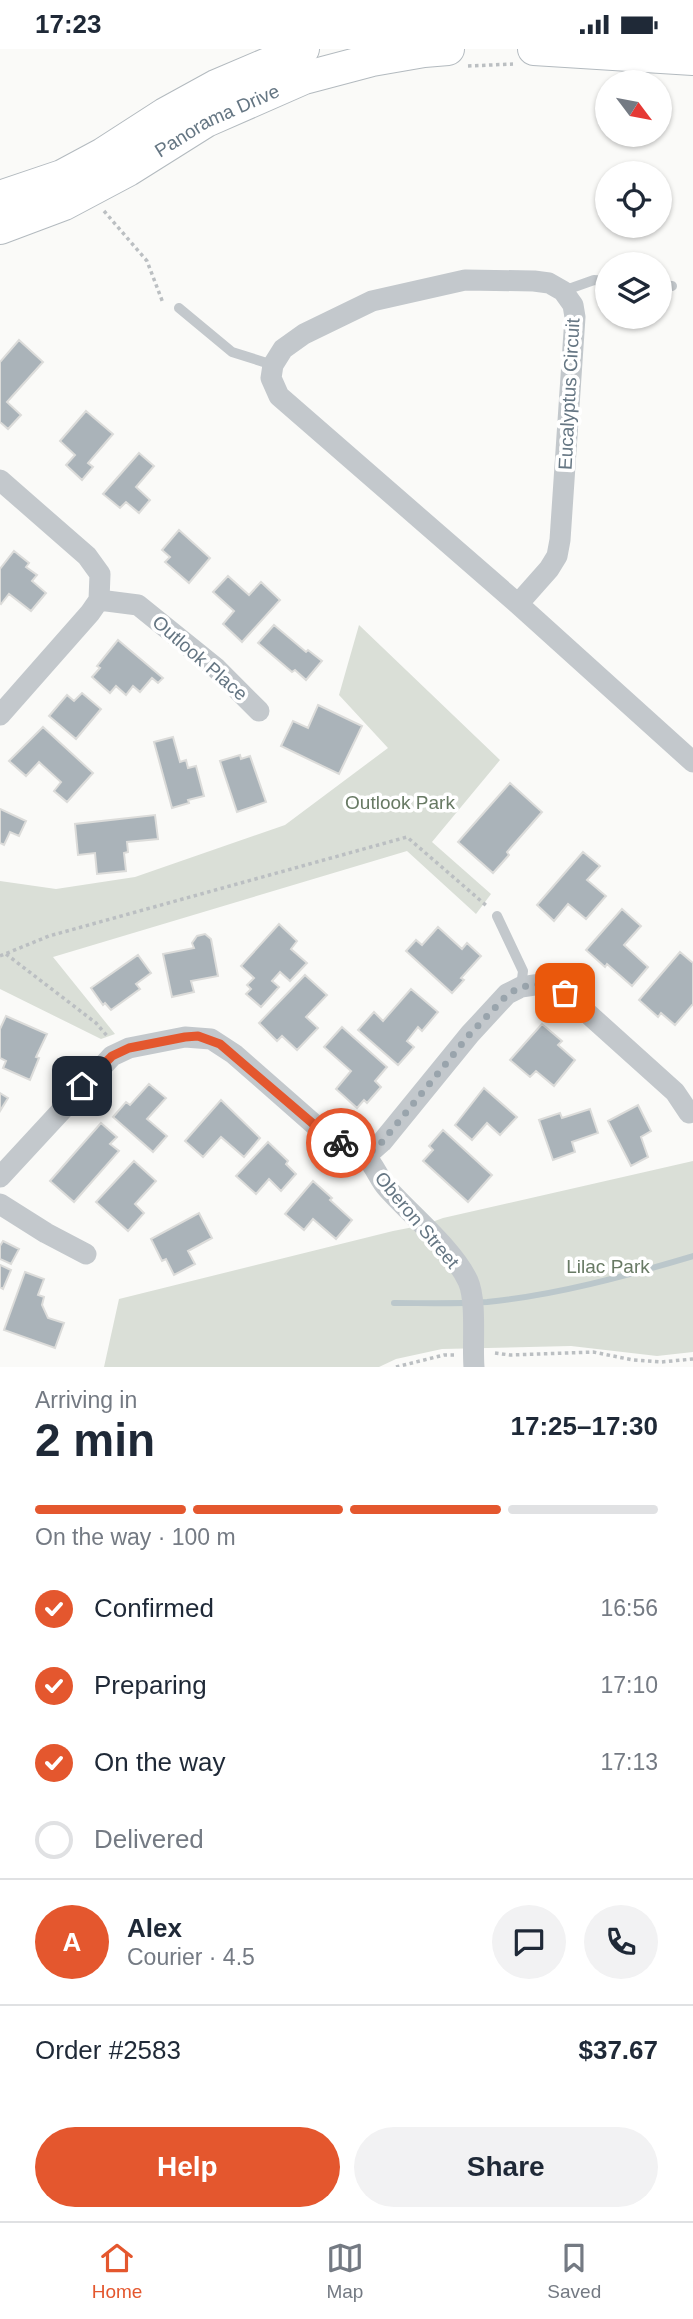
<!DOCTYPE html>
<html lang="en">
<head>
<meta charset="utf-8">
<style>
	:root { --surface:#fff; --page:#f2f2f3; --text:#1f2937; --muted:#747a83; --line:#e0e1e3; --accent:#e4572e }
	body { margin:0; font-family:Helvetica,sans-serif; background:var(--page); color:var(--text); height:100vh; display:flex; flex-direction:column; font-size:26px; white-space:nowrap }
	* { box-sizing:border-box; margin:0 }
	p { font-size:23px; color:var(--muted) }
	.icon { flex:none; width:38px; height:38px; fill:none; stroke:currentColor; stroke-width:2; stroke-linecap:round; stroke-linejoin:round }
	.map { position:relative; height:1318px; overflow:hidden }
	.panel { display:flex; flex-direction:column; background:var(--surface); flex:1 }
	.panel>* { flex:none }
	.needle { width:46px; rotate:122deg }
	.tools { position:absolute; left:595px; top:21px; display:grid; gap:14px }
	.tools a { display:grid; place-items:center; width:77px; height:77px; border-radius:50%; background:var(--surface); box-shadow:0 2px 5px #0004; font-size:35px }
	.pin { position:absolute; display:grid; place-items:center; width:60px; height:60px; color:#fff; margin:-30px; border-radius:14px; box-shadow:0 4px 10px #0006 }
	.courier { position:absolute; display:grid; place-items:center; width:70px; height:70px; margin:-35px; border:5px solid #e4572e; border-radius:50%; background:#fff; color:#222; box-shadow:0 2px 9px #0007 }
	.overview em { font-style:normal; font-weight:600 }
	.overview div { display:flex; flex-direction:column-reverse }
	.overview { display:flex; align-items:center; justify-content:space-between; height:119px; padding:0 35px }
	h1 { font-size:46px; font-weight:600; line-height:52px }
	.bar { display:grid; grid-template-columns:repeat(4,1fr); gap:10px 7px; align-content:center; height:84px; padding:0 35px }
	.bar i { height:9px; border-radius:5px; background:var(--line) }
	.bar .current { background:var(--accent) }
	.bar p { grid-column:span 4 }
	.line { display:flex; align-items:center; gap:18px; padding:0 35px; border-top:2px solid var(--line) }
	.line div { flex:1 }
	.round { display:grid; place-items:center; flex:none; width:74px; height:74px; border-radius:37px; background:var(--page) }
	ol { padding:0 35px; list-style:none }
	li { display:flex; align-items:center; gap:21px; height:77px }
	li p { margin-inline-start:auto }
	li .icon { padding:7px; border-radius:50%; background:var(--accent); color:#fff; stroke-width:4 }
	li:last-child { color:var(--muted) }
	li i { width:38px; height:38px; border:4px solid var(--line); border-radius:50% }
	.primary-button { display:flex; gap:14px; margin-top:auto; padding:14px 35px }
	.primary-button a { flex:1; height:80px; border-radius:42px; background:var(--accent); color:#fff; font-size:28px; font-weight:600; line-height:80px; text-align:center }
	.primary-button a+a { background:var(--page); color:var(--text) }
	.status { display:flex; justify-content:space-between; align-items:center; height:49px; padding:0 35px; background:var(--surface); direction:ltr }
	.status svg { height:19px; fill:currentColor }
	.tab-bar { display:flex; justify-content:space-around; align-items:center; height:98px; border-top:2px solid var(--line); background:var(--surface); font-size:19px; color:var(--muted) }
	.tab-bar a { display:grid; justify-items:center; gap:4px }
	.tab-bar .current { color:var(--accent) }
	.map>svg:first-child { display:block }
	.green { fill:#dadfd7 }
	.lines { fill:none; stroke-linecap:round; stroke-linejoin:round }
	.stream { stroke:#bbc7cb; stroke-width:6 }
	.building { fill:#aab3b9; stroke:#dcdcda; stroke-width:2 }
	.secondary-casing { stroke:#b3babf; stroke-width:34 }
	.path { stroke:#bbbfc2; stroke-width:3.5; stroke-dasharray:3.5 3.5; stroke-linecap:butt }
	.lane { stroke:#c3c8cc; stroke-width:10 }
	.street { stroke:#c3c8cc; stroke-width:21 }
	.secondary { stroke:#fff; stroke-width:32 }
	.done { stroke:#99a4ac; stroke-width:7; stroke-dasharray:0 12.6 }
	.route { stroke:#e4572e; stroke-width:9 }
	.labels { text-anchor:middle; dominant-baseline:central; stroke-width:7; stroke-linejoin:round; paint-order:stroke }
	.street-label { font-size:19px; fill:#657683; stroke:#fff }
	.park-label { font-size:19px; fill:#687a64; stroke:#fff }
</style>
</head>
<body>
<div class="status"><b>17:23</b><svg viewBox="0 0 49 12"><path d="M0 12V9h3v3zM5 12V6h3v6zM10 12V3h3v9zM15 12V0h3v12zM26 1h20v11H26zM47 4h2v5h-2z"/></svg></div>
<div class="map">
<svg width="693" height="1318" viewBox="0 0 693 1318">
	<rect width="100%" height="100%" fill="#fafaf8"/>
	<path class="green" d="M359,576L500,711L432,793L491,845L476,865L407,802L53,908L115,985L101,990L0,940V832L56,840L135,828L285,776L388,699L339,646Z
		M693,1112V1303L657,1307L571,1297L442,1300L396,1310L379,1318H104L119,1250L393,1182L424,1176L443,1169Z"/>
	<g class="lines">
		<path class="stream" d="M394,1254C425,1254 456,1255 487,1253C557,1246 626,1227 693,1207"/>
	</g>
	<path class="building" d="M19,291L43,313L7,353L21,366L8,380L0,373V313Z
		M86,362L113,385L88,414L93,418L82,431L66,416L75,406L60,392Z
		M139,404L154,417L136,438L150,451L139,464L126,453L120,459L103,445Z
		M179,481L210,509L189,534L165,513L170,508L162,501Z
		M14,502L29,514L26,518L37,526L32,532L46,544L31,562L9,545L1,555L0,554V520Z
		M228,527L249,546L261,533L280,551L242,593L223,575L234,562L213,543Z
		M274,576L306,603L308,601L322,612L306,631L295,621L292,623L258,594Z
		M118,591L163,629L158,634L152,629L140,643L133,637L126,646L116,637L110,644L92,628L100,619L97,617Z
		M82,644L101,660L76,690L49,667L67,646L74,652Z
		M318,656L362,677L339,725L281,697L293,672L308,679Z
		M43,678L93,724L67,753L54,742L61,733L39,713L26,727L9,712Z
		M173,688L180,713L186,711L188,719L196,717L204,747L188,751L189,754L172,759L154,693Z
		M240,706L241,710L250,707L266,753L237,763L220,712Z
		M510,734L542,763L507,803L509,806L493,824L458,793Z
		M0,760L26,772L19,787L10,783L4,796L0,794Z
		M155,766L158,790L127,793L128,803L124,804L126,822L97,825L95,804L78,806L75,775Z
		M583,803L600,817L587,831L606,847L586,870L568,855L554,872L537,856Z
		M622,860L641,877L624,896L648,918L632,937L607,915L605,918L586,901Z
		M279,875L297,892L291,900L307,914L290,932L280,923L272,932L279,938L261,958L246,945L251,940L247,936L254,929L241,917Z
		M438,878L462,900L467,894L481,907L461,929L464,931L452,944L406,902L416,891L422,896Z
		M205,885L211,890L218,927L191,932L194,943L172,948L163,905L194,899L192,894L197,887Z
		M680,903L693,914V955L675,976L661,964L658,968L639,951Z
		M138,906L151,924L136,935L140,940L111,961L105,954L103,956L91,939Z
		M305,926L327,946L306,968L318,979L297,1001L282,987L277,992L259,974Z
		M411,940L438,963L422,982L418,978L407,992L414,998L398,1016L358,981L374,963L383,972Z
		M6,967L47,985L36,1008L39,1009L30,1031L3,1019L6,1012L0,1009V980Z
		M542,975L562,992L558,996L575,1011L554,1037L536,1022L530,1028L510,1011Z
		M342,978L387,1018L375,1032L381,1038L367,1054L364,1051L357,1059L336,1040L351,1022L324,998Z
		M149,1035L166,1049L147,1070L167,1087L153,1103L113,1068L126,1053L130,1056Z
		M484,1039L517,1068L500,1086L487,1074L472,1091L455,1076Z
		M0,1044L8,1049L0,1062Z
		M221,1051L260,1089L244,1108L221,1088L203,1108L185,1092Z
		M638,1056L651,1082L641,1088L648,1108L631,1117L608,1072Z
		M590,1060L598,1084L572,1093L575,1103L553,1111L539,1071L560,1064L562,1069Z
		M101,1074L117,1088L110,1095L119,1102L74,1153L50,1132Z
		M443,1081L492,1126L468,1153L423,1112L433,1101L429,1097Z
		M268,1093L288,1112L286,1115L296,1125L281,1142L269,1130L256,1145L236,1127Z
		M134,1112L156,1132L135,1155L144,1164L128,1182L96,1153Z
		M313,1132L332,1149L330,1151L352,1171L336,1190L313,1170L304,1181L285,1165Z
		M199,1164L212,1189L188,1202L195,1215L174,1226L166,1210L162,1212L151,1190Z
		M3,1192L19,1200L11,1215L0,1210V1197Z
		M0,1216L11,1221L3,1240L0,1238Z
		M25,1223L44,1230L38,1246L44,1248L42,1256L48,1269L64,1274L55,1299L4,1281Z"/>
	<g class="lines">
		<defs>
			<g id="secondary">
				<path d="M534,0L693,10"/>
				<path d="M0,148L62,127L103,105L165,65L216,37L303,0"/>
				<path id="s1" d="M0,179L64,155L128,121L206,72L304,29L372,11L424,2L448,0"/>
			</g>
		</defs>
		<use href="#secondary" class="secondary-casing"/>
		<path class="path" d="M468,17L513,15
			M104,162L147,212L163,254
			M6,905L96,974L108,988
			M0,907L49,887L407,788L488,858
			M495,1304L510,1306L593,1303L633,1311L661,1313L693,1310
			M396,1318L444,1306H456"/>
		<path class="lane" d="M660,236L672,237
			M563,242L594,231L607,232
			M179,259L232,303L273,316
			M497,867L523,922L521,938"/>
		<path class="street" d="M0,431L87,507L100,525L99,551L90,564L0,666
			M99,551L138,556L216,619L259,662
			M518,555L549,520L557,507L560,491L575,268L573,256L563,242L549,234L534,232L465,231L372,252L304,285L283,300L273,316L271,329L279,347L518,555L693,713
			M365,1108L382,1093L470,985L507,945L521,938L541,935L565,944L675,1043L689,1064
			M0,1128L112,1007L129,999L185,988L211,990L234,1005L332,1091C344,1095 356,1099 366,1108C375,1117 379,1130 387,1139C411,1166 453,1200 468,1232C477,1252 472,1296 474,1318
			M0,1155L46,1184L86,1205"/>
		<use href="#secondary" class="secondary"/>
	</g>
	<g class="lines">
		<path class="done" d="M341,1094L352,1098L365,1108L382,1093L470,985L508,945L521,938L541,935L565,944"/>
		<path class="route" d="M82,1037L112,1007L129,999L185,988L198,987L220,995L332,1091L341,1094"/>
	</g>
	<g class="labels">
		<g class="street-label">
			<text stroke="none"><textPath href="#s1" startOffset="243">Panorama Drive</textPath></text>
			<text transform="translate(569 345) rotate(-87)">Eucalyptus Circuit</text>
			<text transform="translate(200 609) rotate(41)">Outlook Place</text>
			<text transform="translate(417 1171) rotate(50)">Oberon Street</text>
		</g>
		<g class="park-label">
			<text x="400" y="753">Outlook Park</text>
			<text x="608" y="1217">Lilac Park</text>
		</g>
	</g>
</svg>
<div class="tools">
<a><svg class="needle" viewBox="-14 -14 28 28"><path d="M0-13l5 13h-10z" fill="#e53935"/><path d="M0 13l5-13h-10z" fill="#747a83"/></svg></a>
<a><svg class="icon" aria-label="locate" viewBox="0 0 24 24"><circle cx="12" cy="12" r="6"/><path d="M12 2v4M12 18v4M2 12h4M18 12h4"/></svg></a>
<a><svg class="icon" aria-label="layers" viewBox="0 0 24 24"><path d="M12 4l9 5-9 5-9-5zM3 14l9 5 9-5"/></svg></a>
</div>
<div class="pin" style="left:565px;top:944px;background:#ea580c"><svg class="icon" aria-label="bag" viewBox="0 0 24 24"><path d="M5 8h14l-1 12H6zM9 8a3 3 0 0 1 6 0"/></svg></div>
<div class="pin" style="left:82px;top:1037px;background:#1f2937"><svg class="icon" aria-label="home" viewBox="0 0 24 24"><path d="M3 11l9-7 9 7M6 9v11h12V9"/></svg></div>
<div class="courier" style="left:341px;top:1094px"><svg class="icon" aria-label="bike" viewBox="0 0 24 24"><circle cx="6" cy="16" r="4"/><circle cx="18" cy="16" r="4"/><path d="M6 16l4-8h5l3 8M10 8l3 8H6M13 5h3"/></svg></div>
</div>
<section class="panel">
<div class="overview"><div><h1>2 min</h1><p>Arriving in</p></div><em>17:25–17:30</em></div>
<div class="bar"><i class="current"></i><i class="current"></i><i class="current"></i><i></i><p>On the way · 100 m</p></div>
<ol>
<li><svg class="icon" aria-label="check" viewBox="0 0 24 24"><path d="M5 12l5 5 9-10"/></svg>Confirmed<p>16:56</p></li>
<li><svg class="icon" aria-label="check" viewBox="0 0 24 24"><path d="M5 12l5 5 9-10"/></svg>Preparing<p>17:10</p></li>
<li><svg class="icon" aria-label="check" viewBox="0 0 24 24"><path d="M5 12l5 5 9-10"/></svg>On the way<p>17:13</p></li>
<li><i></i>Delivered</li>
</ol>
<div class="line" style="height:126px"><b class="round" style="background:var(--accent);color:#fff">A</b><div><b>Alex</b><p>Courier · 4.5</p></div><a class="round"><svg class="icon" aria-label="chat" viewBox="0 0 24 24"><path d="M4 5h16v11H9l-5 4z"/></svg></a><a class="round"><svg class="icon" aria-label="phone" viewBox="0 0 24 24"><path d="M5 4h4l2 5-3 2q2 4 5 5l2-3 5 2v4C11 20 4 13 5 4z"/></svg></a></div>
<div class="line" style="height:91px"><div>Order #2583</div><b>$37.67</b></div>
<div class="primary-button"><a>Help</a><a>Share</a></div>
</section>
<nav class="tab-bar">
<a class="current"><svg class="icon" aria-label="home" viewBox="0 0 24 24"><path d="M3 11l9-7 9 7M6 9v11h12V9"/></svg>Home</a>
<a><svg class="icon" aria-label="map" viewBox="0 0 24 24"><path d="M3 6l6-2 6 2 6-2v14l-6 2-6-2-6 2zM9 4v14M15 6v14"/></svg>Map</a>
<a><svg class="icon" aria-label="saved" viewBox="0 0 24 24"><path d="M7 4h10v16l-5-4-5 4z"/></svg>Saved</a>
</nav>
</body>
</html>
